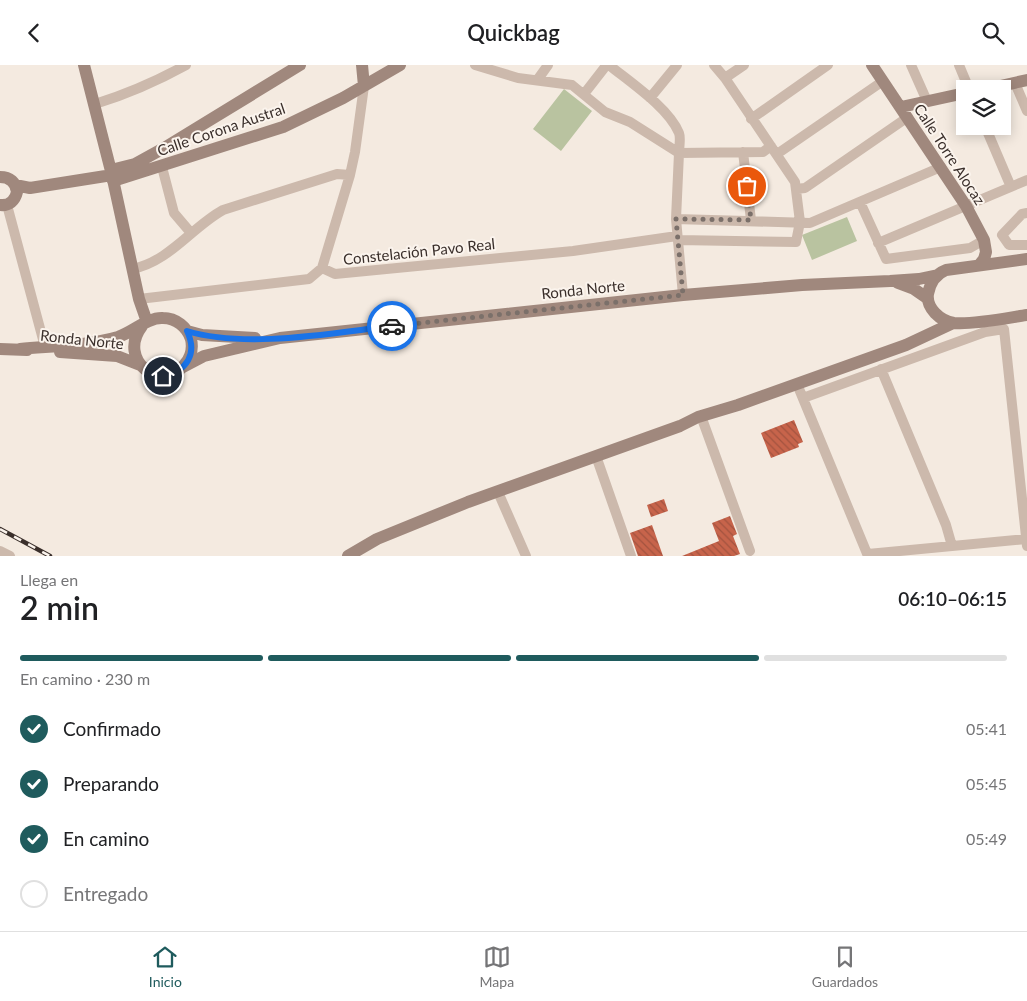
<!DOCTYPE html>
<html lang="es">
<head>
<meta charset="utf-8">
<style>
	:root { --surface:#fff; --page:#f2f2f2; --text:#202124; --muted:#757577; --line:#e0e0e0; --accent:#1f5b5d }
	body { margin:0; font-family:Lato,sans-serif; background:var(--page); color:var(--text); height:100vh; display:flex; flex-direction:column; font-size:19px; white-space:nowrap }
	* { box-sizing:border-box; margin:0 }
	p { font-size:16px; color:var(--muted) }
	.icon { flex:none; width:28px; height:28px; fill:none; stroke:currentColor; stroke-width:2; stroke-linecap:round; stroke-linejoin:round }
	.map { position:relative; height:491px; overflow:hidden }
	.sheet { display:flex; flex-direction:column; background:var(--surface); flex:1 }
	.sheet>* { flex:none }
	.controls { position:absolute; left:956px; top:15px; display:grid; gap:10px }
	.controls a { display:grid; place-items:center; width:55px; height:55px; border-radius:0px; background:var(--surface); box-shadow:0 2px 12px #0003; font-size:25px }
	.pin { position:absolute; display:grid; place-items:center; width:42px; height:42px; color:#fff; margin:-21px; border:2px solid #fff; border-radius:50%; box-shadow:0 1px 5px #0007 }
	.courier { position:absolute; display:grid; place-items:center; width:50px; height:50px; margin:-25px; border:4px solid #1a73e8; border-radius:50%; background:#fff; color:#222; box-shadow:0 1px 6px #0007 }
	.summary em { font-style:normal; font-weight:600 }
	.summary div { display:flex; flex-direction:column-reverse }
	.summary { display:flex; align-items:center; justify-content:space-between; height:85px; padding:0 20px }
	h1 { font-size:32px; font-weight:600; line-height:38px }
	.bar { display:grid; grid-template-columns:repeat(4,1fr); gap:8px 5px; align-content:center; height:60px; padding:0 20px }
	.bar i { height:6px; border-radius:4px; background:var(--line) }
	.bar .active { background:var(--accent) }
	.bar p { grid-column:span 4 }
	ol { padding:0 20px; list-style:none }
	li { display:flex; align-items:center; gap:15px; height:55px }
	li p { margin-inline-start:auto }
	li .icon { padding:5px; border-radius:50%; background:var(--accent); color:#fff; stroke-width:4 }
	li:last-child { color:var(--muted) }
	li i { width:28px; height:28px; border:2px solid var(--line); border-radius:50% }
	header { display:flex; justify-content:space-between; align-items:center; height:65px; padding:0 20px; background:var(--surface); font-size:22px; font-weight:600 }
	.menu { display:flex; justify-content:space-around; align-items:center; height:70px; border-top:1px solid var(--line); background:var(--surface); font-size:14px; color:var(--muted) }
	.menu a { display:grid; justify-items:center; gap:2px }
	.menu .active { color:var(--accent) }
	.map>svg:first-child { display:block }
	.pitch { fill:#b9c3a0 }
	.building { fill:url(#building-back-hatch) }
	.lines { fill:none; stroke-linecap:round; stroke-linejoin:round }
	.street { stroke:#ccb9ac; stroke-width:10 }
	.secondary { stroke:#a0887d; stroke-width:12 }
	.rail-casing { stroke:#3a2f2b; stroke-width:4.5 }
	.rail { stroke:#fbf4ed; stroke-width:2.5; stroke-dasharray:8; stroke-linecap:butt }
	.done { stroke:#7b706a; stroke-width:5; stroke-dasharray:0 9 }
	.route { stroke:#1a73e8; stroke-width:6 }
	.labels { text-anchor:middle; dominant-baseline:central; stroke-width:4; stroke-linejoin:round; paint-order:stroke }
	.street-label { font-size:15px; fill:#3a2f2b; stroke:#fbf4ed }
</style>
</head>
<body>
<header><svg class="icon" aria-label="back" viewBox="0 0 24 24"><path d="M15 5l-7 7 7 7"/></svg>Quickbag<svg class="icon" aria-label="search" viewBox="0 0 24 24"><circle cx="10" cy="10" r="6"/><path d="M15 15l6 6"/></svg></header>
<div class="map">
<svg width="1027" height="491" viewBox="0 0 1027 491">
	<defs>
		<pattern id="building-back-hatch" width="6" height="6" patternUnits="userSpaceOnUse" patternTransform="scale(1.25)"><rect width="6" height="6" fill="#c7644b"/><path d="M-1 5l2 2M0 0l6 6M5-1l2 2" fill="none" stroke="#a3533f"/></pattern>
	</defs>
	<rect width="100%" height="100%" fill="#f4eae0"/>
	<path class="pitch" d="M564,24L592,46L561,86L533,64Z
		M847,152L857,176L812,195L802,170Z"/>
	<path class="building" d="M794,355L803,377L798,379L799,382L771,393L761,368Z
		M664,434L668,446L651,452L647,440Z
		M730,451L737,469L733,471L740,489L734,491H682L719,476L712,458Z
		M652,460L663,491H638L630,468Z"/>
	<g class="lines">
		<path class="street" d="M475,0L518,13L572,20L605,47L630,57L679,88
			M609,0C630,17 669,43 679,68C681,73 679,82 679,88
			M911,0L927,36
			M959,0L969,24
			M725,13L744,0
			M538,14L548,0
			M1015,18L1027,46
			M584,29L605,2L609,0
			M650,33L677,0
			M95,39C127,29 157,16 186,0
			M751,54L828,0
			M985,61L1011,122
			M743,87L751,155
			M777,89L883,16
			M162,102L174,148L191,168
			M796,124L805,123L908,52
			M860,137L886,194L970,183L984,175
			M7,140L45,282
			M1027,148L1022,149L1002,170L1009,180H1027
			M676,154L810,158L941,102
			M678,175L796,177L800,157L795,117L725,13L714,0
			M878,178L1027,115
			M322,203L350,110L355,87L364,21
			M132,204C169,197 192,162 223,145L337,109L350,110
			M683,230L676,154L679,88L763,87L771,81
			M139,234L309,214L322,203L335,209L573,186L677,171
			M881,304L946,460L952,481
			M797,319L868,491
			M803,333L985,267L1004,264L1027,481
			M701,351L750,486
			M596,391L631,491
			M498,427L526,491
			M0,486L10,491
			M868,489L1027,474"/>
		<path class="secondary" d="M84,0L112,110L139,234L147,257
			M362,0L364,21
			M872,0L966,141L984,175L986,187L984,194L980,199
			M987,24L1027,15
			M901,42L965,28
			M111,105L135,99L164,83L300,0
			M0,112C10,112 16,117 17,127C15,136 9,141 0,140
			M113,116L283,62L343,33L400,0
			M15,120L30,123L112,110
			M1027,194L946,205C936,209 930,218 928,229C926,243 940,256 954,258C972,260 1007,253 1027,250
			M898,218L914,224L927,233
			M187,266L202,270L255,273
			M0,284L27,285
			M20,284C52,281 87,281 118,272C133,267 148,252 163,253C176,253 187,262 191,274C193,283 191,292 185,299C162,330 116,295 142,261
			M60,287L117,291L140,300
			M183,302L204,291L280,273L683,230L802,220L890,216L919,214L938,210
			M348,491L377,474L468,437L680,361L698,352L738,340L906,280L953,258"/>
		<defs>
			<path id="rail" d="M0,464L50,491"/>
		</defs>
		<use href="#rail" class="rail-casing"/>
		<use href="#rail" class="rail"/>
	</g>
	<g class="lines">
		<path class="done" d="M392,261L683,230L676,154L751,155L747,121"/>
		<path class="route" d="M163,311C187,306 198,289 187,266C246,284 331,268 392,261"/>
	</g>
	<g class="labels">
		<g class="street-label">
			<text transform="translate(221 64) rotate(-19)">Calle Corona Austral</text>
			<text transform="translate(950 89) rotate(57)">Calle Torre Alocaz</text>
			<text transform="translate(419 186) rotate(-6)">Constelación Pavo Real</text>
			<text transform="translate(583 224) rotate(-6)">Ronda Norte</text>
			<text transform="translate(82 274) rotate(6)">Ronda Norte</text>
		</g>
	</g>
</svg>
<div class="controls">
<a><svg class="icon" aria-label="layers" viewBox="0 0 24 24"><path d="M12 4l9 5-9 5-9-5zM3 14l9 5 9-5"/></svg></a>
</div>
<div class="pin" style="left:747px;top:121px;background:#ea580c"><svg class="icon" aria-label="bag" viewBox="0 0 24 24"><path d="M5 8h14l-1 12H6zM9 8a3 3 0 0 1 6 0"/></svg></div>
<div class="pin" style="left:163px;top:311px;background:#1f2937"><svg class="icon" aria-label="home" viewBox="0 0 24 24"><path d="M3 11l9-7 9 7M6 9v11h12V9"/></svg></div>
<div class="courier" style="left:392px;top:261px"><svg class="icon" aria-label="car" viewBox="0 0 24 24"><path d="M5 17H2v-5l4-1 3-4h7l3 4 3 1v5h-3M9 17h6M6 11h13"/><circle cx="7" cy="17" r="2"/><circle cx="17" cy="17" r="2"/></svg></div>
</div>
<section class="sheet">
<div class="summary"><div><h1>2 min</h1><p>Llega en</p></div><em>06:10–06:15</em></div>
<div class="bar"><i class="active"></i><i class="active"></i><i class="active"></i><i></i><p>En camino · 230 m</p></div>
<ol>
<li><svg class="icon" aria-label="check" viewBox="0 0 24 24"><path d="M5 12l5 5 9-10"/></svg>Confirmado<p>05:41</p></li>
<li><svg class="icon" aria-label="check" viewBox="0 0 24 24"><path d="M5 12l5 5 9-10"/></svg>Preparando<p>05:45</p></li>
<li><svg class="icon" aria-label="check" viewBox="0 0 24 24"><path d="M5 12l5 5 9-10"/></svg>En camino<p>05:49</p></li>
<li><i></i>Entregado</li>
</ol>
</section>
<nav class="menu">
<a class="active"><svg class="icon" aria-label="home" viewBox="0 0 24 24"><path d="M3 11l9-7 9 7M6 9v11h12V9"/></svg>Inicio</a>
<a><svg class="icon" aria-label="map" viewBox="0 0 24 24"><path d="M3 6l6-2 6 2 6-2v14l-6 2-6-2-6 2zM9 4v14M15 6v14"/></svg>Mapa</a>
<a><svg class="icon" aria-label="saved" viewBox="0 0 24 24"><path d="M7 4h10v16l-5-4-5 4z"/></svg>Guardados</a>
</nav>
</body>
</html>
